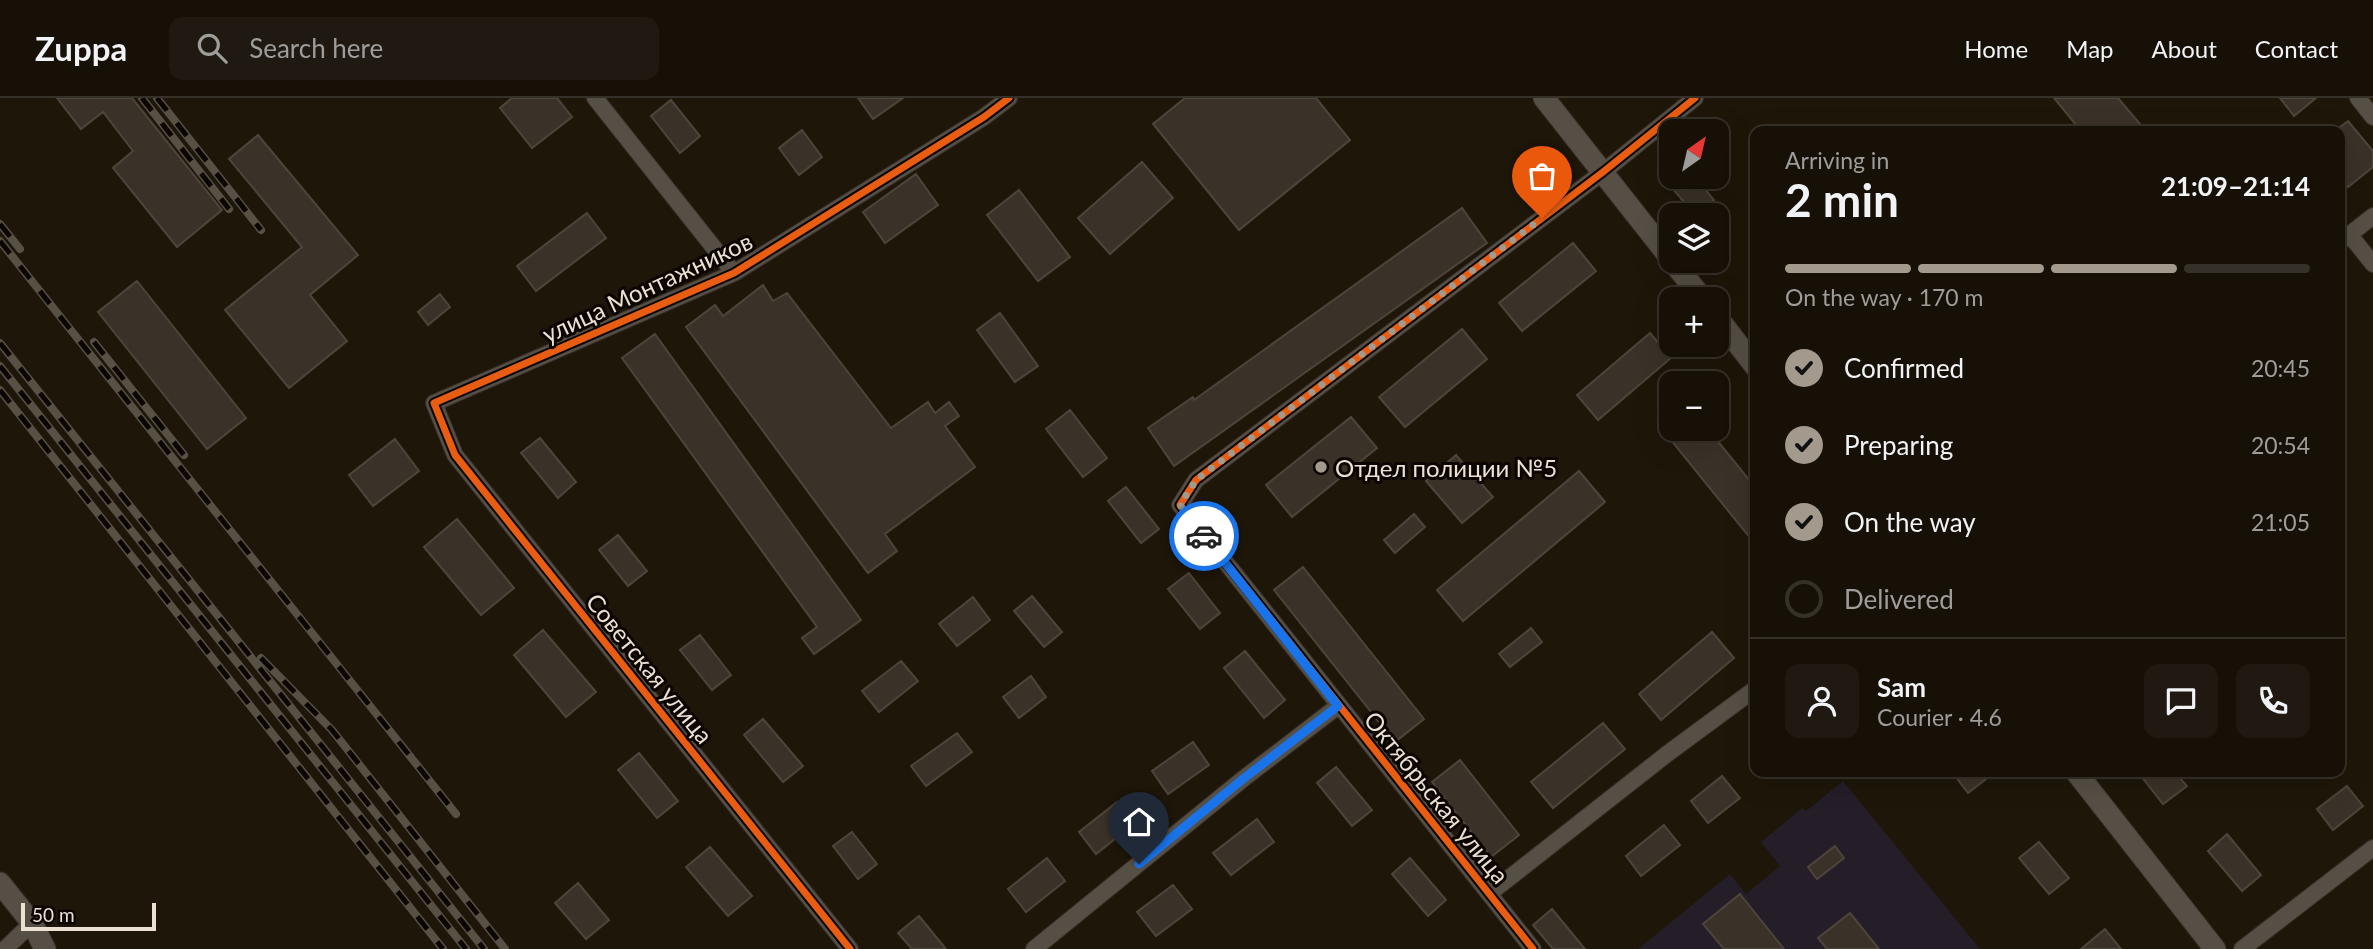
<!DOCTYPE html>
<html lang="en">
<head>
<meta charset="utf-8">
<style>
	:root { --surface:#161007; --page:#1f1911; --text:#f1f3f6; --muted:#9e9d9b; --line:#353028; --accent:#a3998c }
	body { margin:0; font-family:Lato,sans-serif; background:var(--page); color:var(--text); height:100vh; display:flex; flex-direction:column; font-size:26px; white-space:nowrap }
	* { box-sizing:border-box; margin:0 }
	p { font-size:23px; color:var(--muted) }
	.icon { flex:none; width:38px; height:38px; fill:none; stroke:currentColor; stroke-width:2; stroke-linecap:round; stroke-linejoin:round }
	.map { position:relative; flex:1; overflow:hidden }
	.sheet { position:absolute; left:1750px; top:28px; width:595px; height:651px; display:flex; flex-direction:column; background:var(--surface); border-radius:14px; box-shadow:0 7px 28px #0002,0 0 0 2px var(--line) }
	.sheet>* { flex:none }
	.needle { width:46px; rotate:34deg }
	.tools { position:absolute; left:1659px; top:21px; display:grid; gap:14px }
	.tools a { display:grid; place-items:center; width:70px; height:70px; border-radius:14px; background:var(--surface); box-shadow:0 7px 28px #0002,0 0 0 2px var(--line); font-size:35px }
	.scale { position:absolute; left:21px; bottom:18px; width:135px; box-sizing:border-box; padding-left:7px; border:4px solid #ebe0d2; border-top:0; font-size:19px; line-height:24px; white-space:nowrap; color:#ebe0d2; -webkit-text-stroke:5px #0a0500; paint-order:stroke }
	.pin { position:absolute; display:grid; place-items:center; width:60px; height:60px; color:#fff; margin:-72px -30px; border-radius:50% 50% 50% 0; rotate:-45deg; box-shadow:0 0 7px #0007 }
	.pin .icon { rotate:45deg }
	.courier { position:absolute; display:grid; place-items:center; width:70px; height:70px; margin:-35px; border:5px solid #1a73e8; border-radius:50%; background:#fff; color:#222; box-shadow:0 2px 9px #0007 }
	.head em { font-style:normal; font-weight:700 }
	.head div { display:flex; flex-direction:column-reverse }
	.head { display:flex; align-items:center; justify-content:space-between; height:119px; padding:0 35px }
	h1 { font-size:46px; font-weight:700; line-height:52px }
	.bar { display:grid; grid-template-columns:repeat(4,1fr); gap:10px 7px; align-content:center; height:84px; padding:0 35px }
	.bar i { height:9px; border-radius:5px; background:var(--line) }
	.bar .active { background:var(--accent) }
	.bar p { grid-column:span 4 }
	.line { display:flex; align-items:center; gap:18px; padding:0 35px; border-top:2px solid var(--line) }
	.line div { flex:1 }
	.round { display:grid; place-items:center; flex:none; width:74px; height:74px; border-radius:14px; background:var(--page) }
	ol { padding:0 35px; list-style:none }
	li { display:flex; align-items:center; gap:21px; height:77px }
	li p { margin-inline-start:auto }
	li .icon { padding:7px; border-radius:50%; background:var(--accent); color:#111; stroke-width:4 }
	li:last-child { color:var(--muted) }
	li i { width:38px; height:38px; border:4px solid var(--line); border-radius:50% }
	header { display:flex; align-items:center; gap:42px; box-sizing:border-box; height:98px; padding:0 35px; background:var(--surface); border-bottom:2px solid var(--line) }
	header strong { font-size:33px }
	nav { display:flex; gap:38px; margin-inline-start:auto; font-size:24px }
	.search { width:490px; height:63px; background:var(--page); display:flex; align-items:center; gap:18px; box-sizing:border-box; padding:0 24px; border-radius:14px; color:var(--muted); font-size:26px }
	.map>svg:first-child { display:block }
	.education { fill:#251d28 }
	.building { fill:#3a3228; stroke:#4d453b; stroke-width:2 }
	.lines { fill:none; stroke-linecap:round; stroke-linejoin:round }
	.minor-casing { stroke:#362f27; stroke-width:18 }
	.tertiary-casing { stroke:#362f27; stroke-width:23 }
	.minor { stroke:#564f45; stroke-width:16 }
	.tertiary { stroke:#564f45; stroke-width:21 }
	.rail-casing { stroke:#565045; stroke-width:8 }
	.rail { stroke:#0a0500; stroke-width:5; stroke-dasharray:16; stroke-linecap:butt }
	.cycleway-casing { stroke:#0a0500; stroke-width:11 }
	.cycleway { stroke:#e95d12; stroke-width:7 }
	.done { stroke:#a3998c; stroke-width:7; stroke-dasharray:0 12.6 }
	.route { stroke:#1a73e8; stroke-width:9 }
	.poi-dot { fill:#a3998c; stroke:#0a0500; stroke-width:2.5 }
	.labels { text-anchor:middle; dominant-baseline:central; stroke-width:6; stroke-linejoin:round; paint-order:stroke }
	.street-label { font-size:24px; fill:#ebe0d2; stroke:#0a0500 }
	.poi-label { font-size:24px; fill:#ebe0d2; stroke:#0a0500; text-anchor:start }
</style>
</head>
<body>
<header>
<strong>Zuppa</strong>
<div class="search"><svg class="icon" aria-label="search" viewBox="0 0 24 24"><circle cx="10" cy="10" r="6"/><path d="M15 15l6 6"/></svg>Search here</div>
<nav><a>Home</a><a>Map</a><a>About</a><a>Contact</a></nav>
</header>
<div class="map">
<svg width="2373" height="851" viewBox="0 0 2373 851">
	<rect width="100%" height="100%" fill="#1e1609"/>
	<path class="education" d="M1843,683L1980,851H1638L1730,776L1746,796L1780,768L1761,744L1802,710L1806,713Z"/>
	<path class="building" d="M57,0H132L222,112L177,149L113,70L133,53L103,14L81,31Z
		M512,0H557L572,19L532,50L500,10Z
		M858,0H903L873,21Z
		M1185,0H1316L1350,42L1239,132L1153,26Z
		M2054,0H2118L2146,33H2081Z
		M2280,0H2316L2294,18Z
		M671,2L700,38L680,55L651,18Z
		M2348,23L2373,53V69L2348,89L2340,79V29Z
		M802,32L822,59L799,77L779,50Z
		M258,37L358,157L310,197L347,243L289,290L225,212L302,149L229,61Z
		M1142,64L1173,100L1110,156L1078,120Z
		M916,76L938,107L885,145L863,114Z
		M1686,79H1695L1714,102L1695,117L1672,90Z
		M1019,92L1070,159L1038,183L987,117Z
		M1462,110L1487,145L1174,368L1148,330L1193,299L1194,302Z
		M587,115L606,140L536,193L517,168Z
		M1573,145L1596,173L1522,233L1499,205Z
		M137,183L246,320L207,351L98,214Z
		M763,187L773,203L787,195L891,330L928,304L935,315L949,304L959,318L945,328L975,369L885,436L897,453L868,475L686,229L715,207L723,218Z
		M440,196L450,209L428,227L418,214Z
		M1000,215L1038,268L1015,284L977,232Z
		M1462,231L1487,261L1405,329L1379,299Z
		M1650,235L1671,260L1598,322L1577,297Z
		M655,236L861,522L814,556L802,540L817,529L622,260Z
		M1070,312L1107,360L1083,379L1046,331Z
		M1351,319L1377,350L1292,419L1266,387Z
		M1662,331H1708L1755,389V446Z
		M540,340L576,384L558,400L521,355Z
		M395,341L419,373L373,408L349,377Z
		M1456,357L1493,399L1462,425L1426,383Z
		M1579,373L1605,404L1463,523L1437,492Z
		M1126,389L1159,431L1141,445L1108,403Z
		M1414,416L1425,429L1395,455L1384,442Z
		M457,421L514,490L481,517L424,449Z
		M618,437L647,473L628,488L599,452Z
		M1303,469L1424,621L1395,644L1274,492Z
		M1189,475L1220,515L1200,531L1168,491Z
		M1032,498L1062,534L1044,549L1014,513Z
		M973,499L990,522L957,548L939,526Z
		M1531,530L1542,544L1510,569L1499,556Z
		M543,532L596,594L566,619L514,557Z
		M1712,534L1734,560L1661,622L1639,596Z
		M700,537L731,577L712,592L680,552Z
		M1245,553L1285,602L1264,620L1224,570Z
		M901,563L918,583L879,614L862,593Z
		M1031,578L1046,599L1019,620L1003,599Z
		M763,621L803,668L783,684L744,637Z
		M1603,625L1625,651L1553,710L1531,684Z
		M957,635L972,654L926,688L911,668Z
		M1193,644L1209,667L1168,696L1152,673Z
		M639,655L678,703L657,720L618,672Z
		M1460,662L1519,737L1491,759L1432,684Z
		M1336,669L1372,712L1352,728L1317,685Z
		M1952,674H1995L1968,695Z
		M2138,674H2175L2187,688L2163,706Z
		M1722,678L1740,700L1708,725L1691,703Z
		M2347,688L2363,708L2333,732L2317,711Z
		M1117,704L1134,726L1096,756L1079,734Z
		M1257,721L1274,744L1231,777L1213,755Z
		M1664,727L1680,747L1641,778L1626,758Z
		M852,734L877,766L858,781L833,748Z
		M2227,736L2261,777L2242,793L2208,753Z
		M2039,744L2069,780L2049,796L2019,760Z
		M1835,748L1844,760L1817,781L1808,769Z
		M710,749L752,798L728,818L686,769Z
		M1047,760L1065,783L1026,814L1008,791Z
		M1410,760L1446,802L1428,818L1392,776Z
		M578,785L609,822L586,841L555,805Z
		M1173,787L1192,811L1156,838L1137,814Z
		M1740,796L1784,851H1724L1703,826Z
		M1552,811L1585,851H1553L1533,827Z
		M1850,815L1879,851H1827L1818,840Z
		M919,818L946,851H912L898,835Z
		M2105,831L2121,851H2081Z"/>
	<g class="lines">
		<defs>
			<path id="minor" d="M595,0L734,175
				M2358,0L2373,19
				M2349,136L2373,166
				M2340,144L2373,118
				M1490,795L1667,656L1755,591
				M5,851L32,825
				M850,851L455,357L434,305L734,175L984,19L1009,0
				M1034,851L1243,681L1338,608
				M1533,851L1180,407L1196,382L1603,74L1695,0
				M2242,851L2373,750"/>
			<path id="tertiary" d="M1544,0L1671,161
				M1672,163L1703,201
				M1717,219L1755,268
				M2076,674L2215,851
				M0,785L32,825L45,851"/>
		</defs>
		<use href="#minor" class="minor-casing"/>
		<use href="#tertiary" class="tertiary-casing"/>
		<use href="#minor" class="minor"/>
		<use href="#tertiary" class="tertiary"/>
		<defs>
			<path id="rail" d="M142,0L229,111
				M157,0L261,132
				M0,126L20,151
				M0,143L456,716
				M94,244L184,357
				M0,245L484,851
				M0,268L466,851
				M0,292L443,851
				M261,560L332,632L505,851"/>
		</defs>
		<use href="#rail" class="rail-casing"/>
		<use href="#rail" class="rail"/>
		<defs>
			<path id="cycleway" d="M850,851L455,357L434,305L734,175L984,19L1009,0
				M1533,851L1180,407L1196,382L1603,74L1695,0"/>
		</defs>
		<use href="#cycleway" class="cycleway-casing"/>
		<use href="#cycleway" class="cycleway"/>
	</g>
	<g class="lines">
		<path class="done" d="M1204,438L1180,407L1196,382L1542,120"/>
		<path class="route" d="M1139,766L1243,681L1338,608L1204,438"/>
	</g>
	<circle class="poi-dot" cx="1321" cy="369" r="7"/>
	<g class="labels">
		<g class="street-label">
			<text transform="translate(647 189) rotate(-25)">улица Монтажников</text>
			<text transform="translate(650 570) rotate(51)">Советская улица</text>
			<text transform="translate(1437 699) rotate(51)">Октябрьская улица</text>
		</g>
		<g class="poi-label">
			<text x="1335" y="369">Отдел полиции №5</text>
		</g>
	</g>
</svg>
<div class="tools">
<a><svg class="needle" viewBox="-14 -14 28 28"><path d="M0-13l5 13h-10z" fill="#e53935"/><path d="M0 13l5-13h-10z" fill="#9e9d9b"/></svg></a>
<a><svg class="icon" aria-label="layers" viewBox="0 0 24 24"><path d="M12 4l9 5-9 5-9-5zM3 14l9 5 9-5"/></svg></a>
<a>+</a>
<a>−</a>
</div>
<div class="scale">50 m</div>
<div class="pin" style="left:1542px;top:120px;background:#ea580c"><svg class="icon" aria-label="bag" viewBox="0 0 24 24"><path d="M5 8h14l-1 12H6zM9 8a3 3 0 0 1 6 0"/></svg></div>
<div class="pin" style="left:1139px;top:766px;background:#1f2937"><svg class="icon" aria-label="home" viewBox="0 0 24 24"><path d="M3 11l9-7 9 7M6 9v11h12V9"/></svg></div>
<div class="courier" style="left:1204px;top:438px"><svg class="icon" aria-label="car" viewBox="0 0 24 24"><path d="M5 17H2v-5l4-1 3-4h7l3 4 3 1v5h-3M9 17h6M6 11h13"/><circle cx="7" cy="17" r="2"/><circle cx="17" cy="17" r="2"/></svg></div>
<section class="sheet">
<div class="head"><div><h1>2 min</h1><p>Arriving in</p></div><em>21:09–21:14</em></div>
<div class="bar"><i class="active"></i><i class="active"></i><i class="active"></i><i></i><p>On the way · 170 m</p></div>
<ol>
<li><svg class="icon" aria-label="check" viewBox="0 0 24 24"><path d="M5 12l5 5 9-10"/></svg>Confirmed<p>20:45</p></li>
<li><svg class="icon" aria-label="check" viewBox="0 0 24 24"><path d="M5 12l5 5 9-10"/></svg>Preparing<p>20:54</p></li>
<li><svg class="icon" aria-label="check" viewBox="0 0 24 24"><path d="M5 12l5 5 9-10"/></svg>On the way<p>21:05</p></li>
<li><i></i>Delivered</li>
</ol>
<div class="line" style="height:126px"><a class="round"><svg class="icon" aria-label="person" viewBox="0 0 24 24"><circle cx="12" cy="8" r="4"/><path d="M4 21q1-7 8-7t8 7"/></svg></a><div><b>Sam</b><p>Courier · 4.6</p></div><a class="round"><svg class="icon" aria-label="chat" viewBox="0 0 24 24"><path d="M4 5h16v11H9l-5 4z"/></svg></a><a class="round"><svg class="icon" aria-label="phone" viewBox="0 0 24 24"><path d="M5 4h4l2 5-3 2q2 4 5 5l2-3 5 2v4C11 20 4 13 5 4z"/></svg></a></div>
</section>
</div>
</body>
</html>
